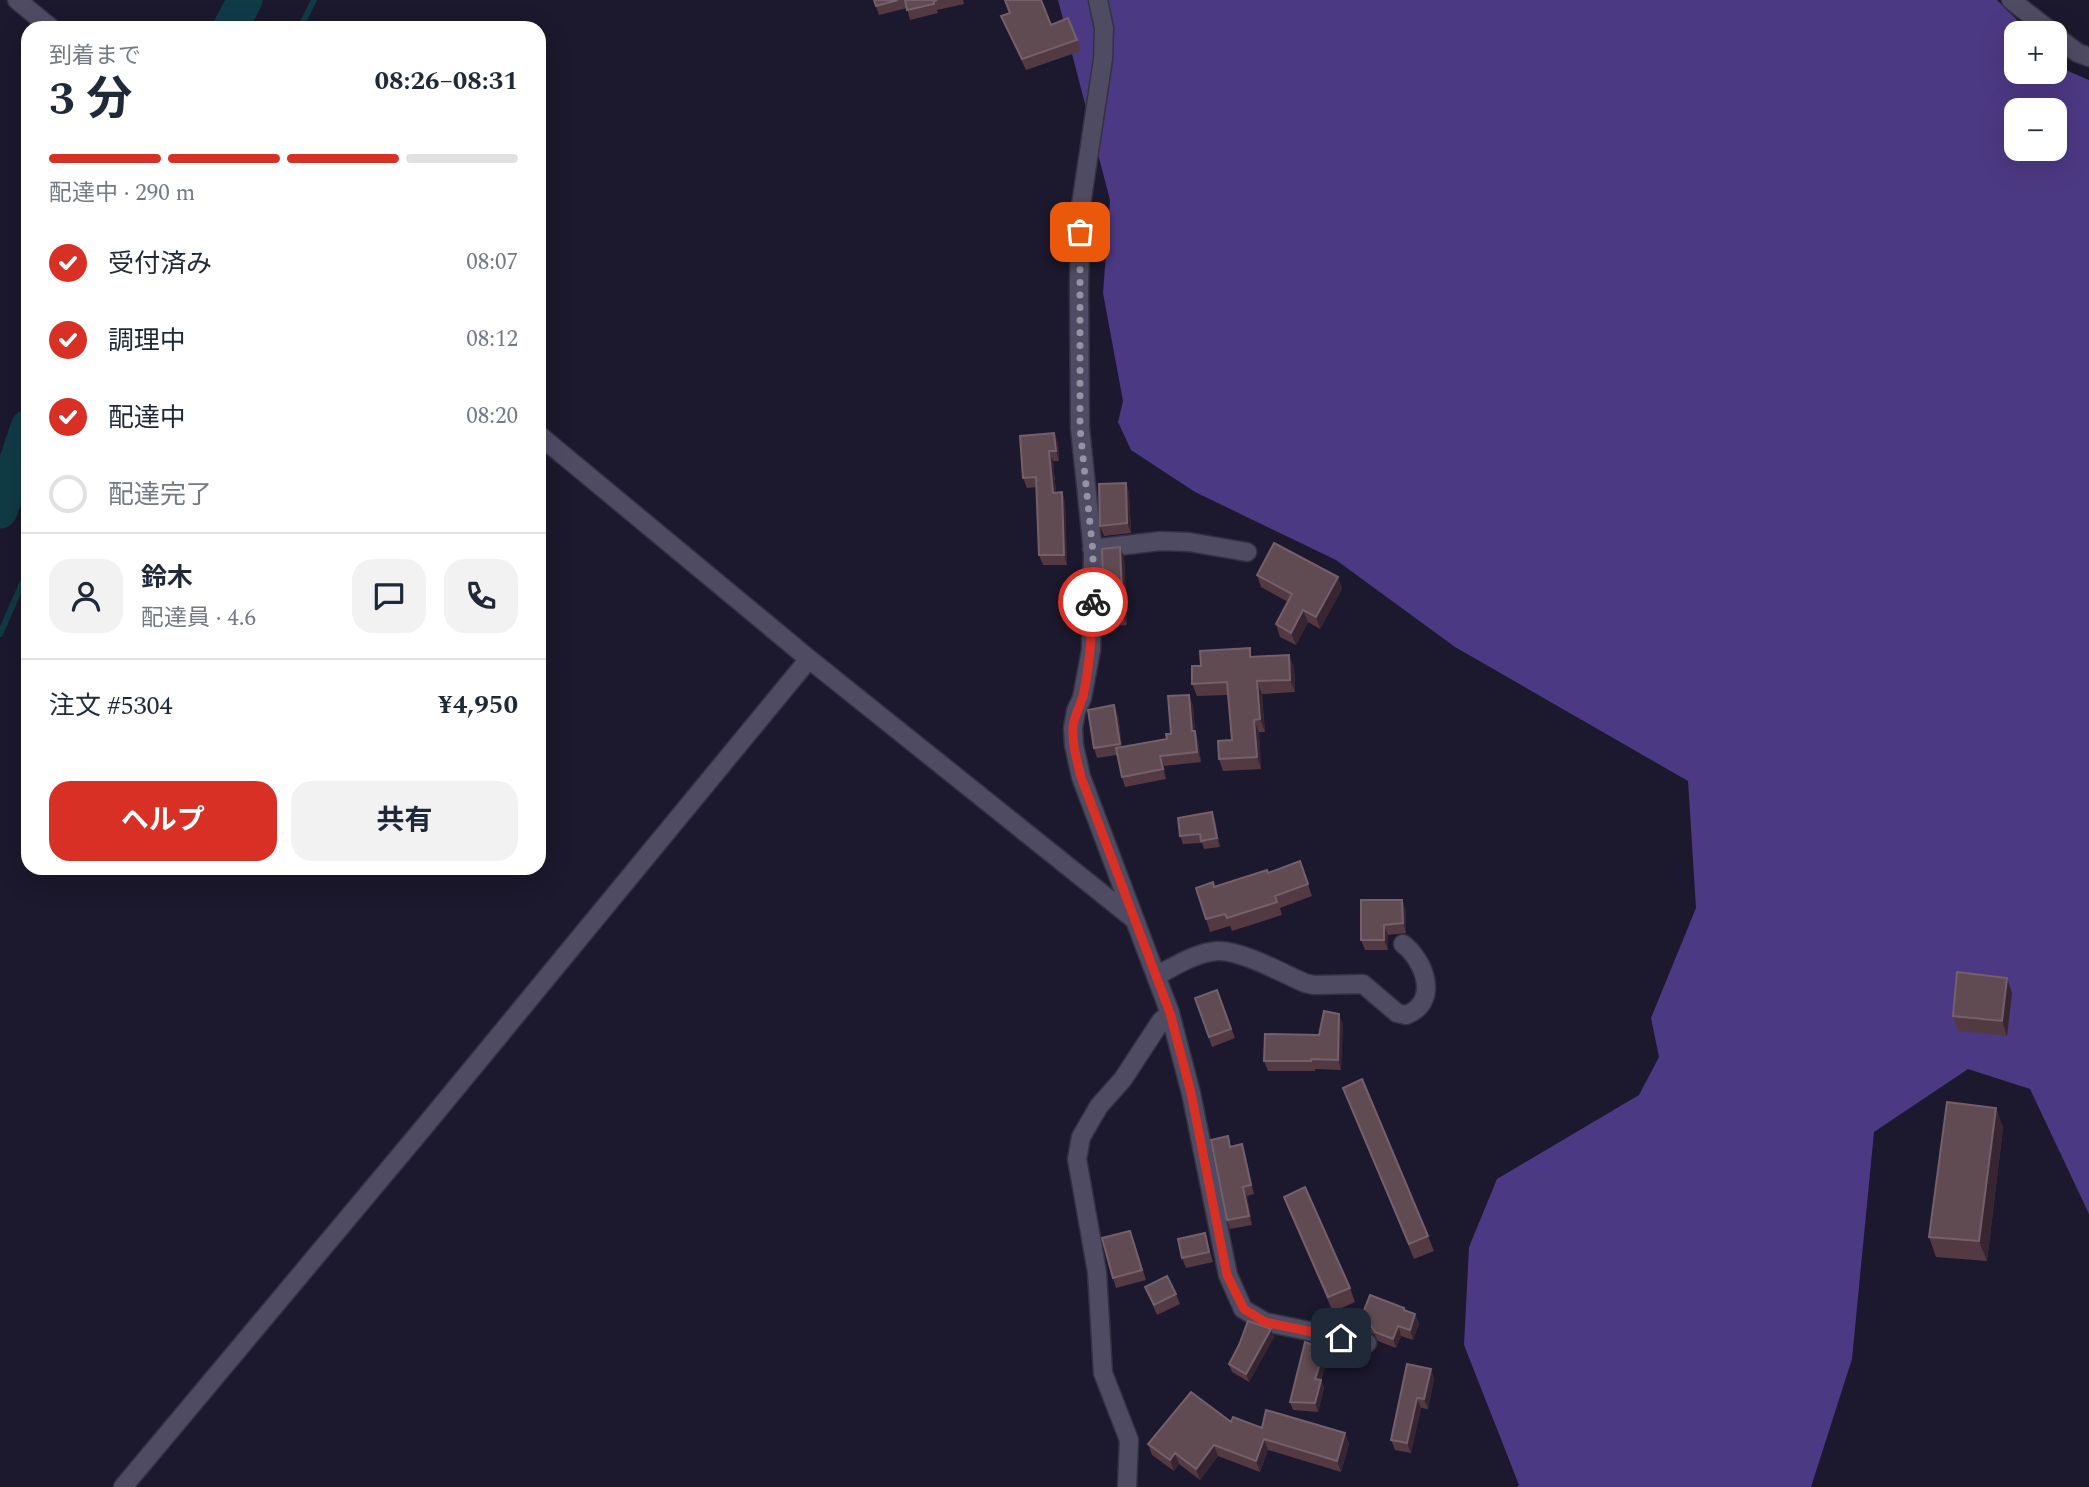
<!DOCTYPE html>
<html lang="ja">
<head>
<meta charset="utf-8">
<style>
	:root { --surface:#fff; --page:#f2f2f3; --text:#1f2937; --muted:#747a83; --line:#e0e1e3; --accent:#d93025 }
	body { margin:0; font-family:Spectral,"Noto Sans JP",serif; background:var(--page); color:var(--text); height:100vh; display:flex; flex-direction:column; font-size:26px; white-space:nowrap }
	* { box-sizing:border-box; margin:0 }
	p { font-size:23px; color:var(--muted) }
	.icon { flex:none; width:38px; height:38px; fill:none; stroke:currentColor; stroke-width:2; stroke-linecap:round; stroke-linejoin:round }
	.map { position:relative; flex:1; overflow:hidden }
	.panel { position:absolute; left:21px; top:21px; width:525px; height:854px; display:flex; flex-direction:column; background:var(--surface); border-radius:21px; box-shadow:0 7px 28px #0002 }
	.panel>* { flex:none }
	.tools { position:absolute; left:2004px; top:21px; display:grid; gap:14px }
	.tools a { display:grid; place-items:center; width:63px; height:63px; border-radius:14px; background:var(--surface); box-shadow:0 7px 28px #0002; font-size:35px }
	.pin { position:absolute; display:grid; place-items:center; width:60px; height:60px; color:#fff; margin:-30px; border-radius:14px; box-shadow:0 4px 10px #0006 }
	.courier { position:absolute; display:grid; place-items:center; width:70px; height:70px; margin:-35px; border:5px solid #d93025; border-radius:50%; background:#fff; color:#222; box-shadow:0 2px 9px #0007 }
	.headline em { font-style:normal; font-weight:700 }
	.headline div { display:flex; flex-direction:column-reverse }
	.headline { display:flex; align-items:center; justify-content:space-between; height:119px; padding:0 28px }
	h1 { font-size:46px; font-weight:700; line-height:52px }
	.bar { display:grid; grid-template-columns:repeat(4,1fr); gap:10px 7px; align-content:center; height:84px; padding:0 28px }
	.bar i { height:9px; border-radius:5px; background:var(--line) }
	.bar .on { background:var(--accent) }
	.bar p { grid-column:span 4 }
	.line { display:flex; align-items:center; gap:18px; padding:0 28px; border-top:2px solid var(--line) }
	.line div { flex:1 }
	.round { display:grid; place-items:center; flex:none; width:74px; height:74px; border-radius:21px; background:var(--page) }
	ol { padding:0 28px; list-style:none }
	li { display:flex; align-items:center; gap:21px; height:77px }
	li p { margin-inline-start:auto }
	li .icon { padding:7px; border-radius:50%; background:var(--accent); color:#fff; stroke-width:4 }
	li:last-child { color:var(--muted) }
	li i { width:38px; height:38px; border:4px solid var(--line); border-radius:50% }
	.primary-button { display:flex; gap:14px; margin-top:auto; padding:14px 28px }
	.primary-button a { flex:1; height:80px; border-radius:21px; background:var(--accent); color:#fff; font-size:28px; font-weight:700; line-height:80px; text-align:center }
	.primary-button a+a { background:var(--page); color:var(--text) }
	.map>svg:first-child { display:block }
	.forest { fill:#4c3984; fill-rule:evenodd }
	.lines { fill:none; stroke-linecap:round; stroke-linejoin:round }
	.stream { stroke:#103a45; stroke-width:6 }
	.river { stroke:#103a45; stroke-width:35 }
	.minor-casing { stroke:#343241; stroke-width:21 }
	.minor { stroke:#4f4b63; stroke-width:18 }
	.wall { fill:#533a42 }
	.shaded-wall { fill:#372632 }
	.building { fill:#614b53; stroke:#73606a; stroke-width:2 }
	.done { stroke:#9492a3; stroke-width:7; stroke-dasharray:0 12.6 }
	.route { stroke:#d93025; stroke-width:9 }
</style>
</head>
<body>
<div class="map">
<svg width="2089" height="1487" viewBox="0 0 2089 1487">
	<rect width="100%" height="100%" fill="#1c182d"/>
	<path class="forest" d="M1058,0H1997L2030,33H2016V72H2054L2055,58L2068,71L2089,80V1214L2030,1089L1968,1069L1874,1132L1852,1359L1811,1487H1517L1519,1485L1464,1345L1469,1247L1497,1179L1639,1095L1659,1057L1651,1018L1696,908L1688,781L1455,647L1336,560L1195,492L1131,450L1118,422L1123,401L1103,293L1110,200ZM2016,110H2054V149H2016Z"/>
	<g class="lines">
		<path class="stream" d="M300,28L314,0
			M0,634L28,570"/>
		<path class="river" d="M230,28L245,0
			M0,511L28,427"/>
		<defs>
			<path id="minor" d="M17,0L51,28
				M1098,0L1104,28L1103,59L1081,205L1079,285L1080,428L1093,552L1091,650L1082,698L1076,711L1073,728L1074,745L1081,777L1170,1013L1191,1093L1228,1275L1243,1309L1265,1322L1367,1343
				M2011,0L2053,33
				M2054,35L2078,53L2089,57
				M539,435L809,659L1135,920
				M1092,549L1161,541L1189,542L1247,552
				M1156,976C1175,966 1195,953 1217,951C1239,949 1284,974 1305,983L1314,985L1363,984L1397,1013L1406,1015C1440,1002 1425,961 1403,944
				M123,1487L424,1127L809,659
				M1127,1487L1129,1440L1103,1373L1097,1272L1077,1159L1081,1137L1099,1106L1123,1079L1161,1021L1170,1013"/>
		</defs>
		<use href="#minor" class="minor-casing"/>
		<use href="#minor" class="minor"/>
	</g>
	<path class="wall" d="M874,0H963L964,4L937,10L938,13L910,20L907,8L879,15Z
		M1004,0H1041L1051,25L1077,40L1081,51L1026,70L1006,28L1001,16L1009,13Z
		M1054,433L1058,443L1059,461H1053L1056,492H1062L1065,502L1067,565H1043L1039,555L1037,487L1027,488L1023,478Z
		M1126,483L1129,493L1131,533L1104,536L1100,526Z
		M1124,557L1127,625L1108,626L1104,616Z
		M1257,575L1338,577L1342,589L1320,629L1308,622L1296,645L1280,637L1276,624L1288,602L1261,587Z
		M1253,657L1294,667L1295,692L1262,694L1265,732H1259L1261,769L1223,771L1219,759L1232,740L1228,695L1197,696L1192,684L1201,666Z
		M1193,705L1195,731L1198,741L1201,762L1164,766L1166,779L1125,787L1122,777L1117,755L1097,758L1094,748L1118,715L1122,747L1167,739Z
		M1212,812L1215,820L1220,847L1204,849L1202,843L1183,844L1180,836Z
		M1300,861L1312,896L1280,908L1282,915L1232,931L1230,926L1210,932L1206,919L1215,887L1268,873Z
		M1406,910V933L1388,935V950H1365L1361,940Z
		M2007,978L2012,993L2007,1036L1958,1031L1953,1016Z
		M1217,990L1235,1038L1212,1047L1195,998Z
		M1343,1024L1341,1070L1315,1069V1071H1268L1264,1061Z
		M1343,1088L1428,1236L1434,1251L1414,1259Z
		M1996,1108L2003,1128L1987,1261L1936,1257L1929,1237Z
		M1232,1147L1245,1153L1254,1194L1247,1196L1252,1225L1230,1229L1227,1220Z
		M1284,1197L1350,1288L1355,1302L1333,1312L1289,1211Z
		M1205,1233L1213,1262L1186,1268L1182,1258Z
		M1134,1241L1146,1280L1116,1288L1113,1278Z
		M1145,1287L1176,1294L1180,1304L1157,1315Z
		M1404,1308L1405,1311L1415,1314L1419,1324L1413,1340L1401,1336L1396,1348L1378,1341L1374,1334L1363,1331L1360,1321Z
		M1271,1329L1274,1337L1249,1382L1232,1372L1229,1364Z
		M1325,1349L1328,1357L1321,1380L1324,1388L1318,1412L1293,1410L1290,1402Z
		M1431,1369L1434,1379L1428,1409L1421,1408L1411,1453L1395,1450L1391,1440Z
		M1231,1422L1262,1428L1345,1433L1349,1444L1341,1472L1268,1450L1260,1472L1218,1456L1200,1480L1179,1464L1174,1471L1152,1455L1148,1444Z"/>
	<path class="shaded-wall" d="M1054,433L1058,443L1059,461L1056,451Z
		M1049,451L1053,461L1057,503L1053,493Z
		M1126,483L1129,493L1131,533L1127,523Z
		M1062,492L1065,502L1067,565L1064,555Z
		M1120,547L1124,557L1127,625L1123,615Z
		M1338,577L1342,589L1320,629L1316,617Z
		M1303,610L1308,622L1296,645L1291,633Z
		M1289,655L1294,667L1295,692L1290,680Z
		M1257,681L1262,694L1265,732L1260,719Z
		M1189,695L1193,705L1195,731L1198,741L1201,762L1192,731Z
		M1114,705L1118,715L1123,754L1120,744Z
		M1254,720L1259,732L1261,769L1257,757Z
		M1160,756L1164,766L1166,779L1163,769Z
		M1212,812L1215,820L1220,847L1217,838Z
		M1402,900L1406,910V933L1403,923Z
		M1384,925L1388,935V950L1384,940Z
		M2007,978L2012,993L2007,1036L2002,1021Z
		M1339,1014L1343,1024L1341,1070L1338,1060Z
		M1996,1108L2003,1128L1987,1261L1979,1241Z
		M1242,1144L1245,1153L1254,1194L1251,1185Z
		M1243,1187L1247,1196L1252,1225L1249,1216Z
		M1415,1314L1419,1324L1413,1340L1410,1330Z
		M1398,1326L1401,1336L1396,1348L1393,1339Z
		M1271,1329L1274,1337L1249,1382L1246,1374Z
		M1325,1349L1328,1357L1318,1387L1315,1379Z
		M1431,1369L1434,1379L1428,1409L1424,1399Z
		M1321,1380L1324,1388L1318,1412L1315,1403Z
		M1417,1398L1421,1408L1411,1453L1407,1443Z
		M1345,1433L1349,1444L1341,1472L1337,1461Z
		M1264,1439L1268,1450L1260,1472L1256,1461Z
		M1214,1445L1218,1456L1200,1480L1196,1469Z
		M1175,1453L1179,1464L1174,1471L1170,1460Z"/>
	<path class="building" d="M874,0H898L876,6Z
		M905,0H937L934,1V4L907,10Z
		M1005,0H1041L1051,25L1068,18L1077,40L1022,59L1001,16L1010,13Z
		M1054,433L1056,451H1049L1053,493L1062,492L1064,555H1039L1036,477L1023,478L1020,436Z
		M1126,483L1127,523L1100,526L1099,484Z
		M1274,543L1338,577L1316,617L1303,610L1291,633L1276,624L1292,594L1257,575Z
		M1120,547L1123,615L1104,616L1102,549Z
		M1250,648V657L1289,655L1290,680L1257,681L1260,719L1254,720L1257,757L1219,759L1218,741L1232,740L1227,682L1192,684V666H1201L1200,651Z
		M1189,695L1192,731H1195L1197,752L1160,756L1163,769L1122,777L1116,748L1167,739L1166,734H1171L1168,696Z
		M1114,705L1120,744L1094,748L1088,710Z
		M1212,812L1217,838L1201,841L1200,834L1180,836L1178,818Z
		M1300,861L1308,884L1275,896L1277,902L1227,918L1225,914L1206,919L1196,888L1213,882L1214,887L1267,870L1268,873Z
		M1361,900H1402L1403,923L1384,925V940H1361Z
		M1957,972L2007,978L2002,1021L1953,1016Z
		M1217,990L1231,1029L1209,1037L1195,998Z
		M1324,1011L1339,1014L1338,1060L1311,1059V1061H1264L1265,1034L1319,1035Z
		M1362,1079L1428,1236L1409,1244L1343,1088Z
		M1947,1102L1996,1108L1979,1241L1929,1237Z
		M1228,1136L1230,1147L1242,1144L1251,1185L1243,1187L1249,1216L1227,1220L1211,1140Z
		M1305,1187L1350,1288L1328,1297L1284,1197Z
		M1130,1231L1142,1270L1113,1278L1102,1238Z
		M1205,1233L1209,1252L1182,1258L1178,1239Z
		M1167,1276L1176,1294L1154,1305L1145,1287Z
		M1370,1295L1404,1308V1310L1415,1314L1410,1330L1398,1326L1393,1339L1375,1332L1371,1325L1360,1321Z
		M1248,1321L1271,1329L1246,1374L1229,1364L1239,1345Z
		M1305,1342L1325,1349L1315,1379L1321,1380L1315,1403L1290,1402Z
		M1407,1364L1431,1369L1424,1399L1417,1398L1407,1443L1391,1440Z
		M1191,1392L1231,1422L1233,1417L1262,1428L1266,1410L1345,1433L1337,1461L1264,1439L1256,1461L1214,1445L1196,1469L1175,1453L1170,1460L1148,1444Z"/>
	<g class="lines">
		<path class="done" d="M1080,232V428L1093,552V602"/>
		<path class="route" d="M1093,602C1092,633 1090,665 1083,696C1080,707 1074,716 1073,727C1072,744 1077,761 1081,777L1170,1013L1191,1093L1227,1275L1244,1309L1265,1322L1341,1338"/>
	</g>
</svg>
<div class="tools">
<a>+</a>
<a>−</a>
</div>
<div class="pin" style="left:1080px;top:232px;background:#ea580c"><svg class="icon" aria-label="bag" viewBox="0 0 24 24"><path d="M5 8h14l-1 12H6zM9 8a3 3 0 0 1 6 0"/></svg></div>
<div class="pin" style="left:1341px;top:1338px;background:#1f2937"><svg class="icon" aria-label="home" viewBox="0 0 24 24"><path d="M3 11l9-7 9 7M6 9v11h12V9"/></svg></div>
<div class="courier" style="left:1093px;top:602px"><svg class="icon" aria-label="bike" viewBox="0 0 24 24"><circle cx="6" cy="16" r="4"/><circle cx="18" cy="16" r="4"/><path d="M6 16l4-8h5l3 8M10 8l3 8H6M13 5h3"/></svg></div>
<section class="panel">
<div class="headline"><div><h1>3 分</h1><p>到着まで</p></div><em>08:26–08:31</em></div>
<div class="bar"><i class="on"></i><i class="on"></i><i class="on"></i><i></i><p>配達中 · 290 m</p></div>
<ol>
<li><svg class="icon" aria-label="check" viewBox="0 0 24 24"><path d="M5 12l5 5 9-10"/></svg>受付済み<p>08:07</p></li>
<li><svg class="icon" aria-label="check" viewBox="0 0 24 24"><path d="M5 12l5 5 9-10"/></svg>調理中<p>08:12</p></li>
<li><svg class="icon" aria-label="check" viewBox="0 0 24 24"><path d="M5 12l5 5 9-10"/></svg>配達中<p>08:20</p></li>
<li><i></i>配達完了</li>
</ol>
<div class="line" style="height:126px"><a class="round"><svg class="icon" aria-label="person" viewBox="0 0 24 24"><circle cx="12" cy="8" r="4"/><path d="M4 21q1-7 8-7t8 7"/></svg></a><div><b>鈴木</b><p>配達員 · 4.6</p></div><a class="round"><svg class="icon" aria-label="chat" viewBox="0 0 24 24"><path d="M4 5h16v11H9l-5 4z"/></svg></a><a class="round"><svg class="icon" aria-label="phone" viewBox="0 0 24 24"><path d="M5 4h4l2 5-3 2q2 4 5 5l2-3 5 2v4C11 20 4 13 5 4z"/></svg></a></div>
<div class="line" style="height:91px"><div>注文 #5304</div><b>¥4,950</b></div>
<div class="primary-button"><a>ヘルプ</a><a>共有</a></div>
</section>
</div>
</body>
</html>
